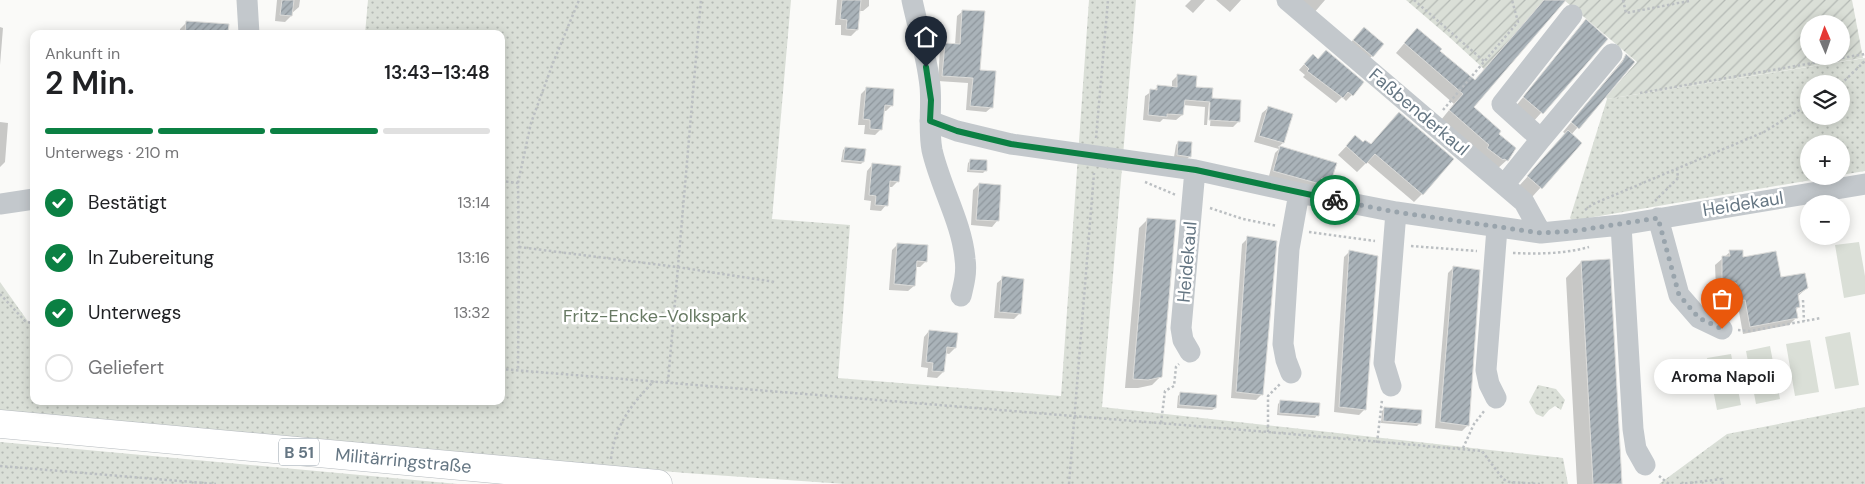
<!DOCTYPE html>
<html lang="de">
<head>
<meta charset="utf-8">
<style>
	:root { --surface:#fff; --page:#f2f2f2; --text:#202124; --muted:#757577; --line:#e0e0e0; --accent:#0b8043 }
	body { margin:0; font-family:"DM Sans",sans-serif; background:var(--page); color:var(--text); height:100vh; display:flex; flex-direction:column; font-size:19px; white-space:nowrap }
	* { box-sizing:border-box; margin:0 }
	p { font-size:16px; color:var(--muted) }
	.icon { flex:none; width:28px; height:28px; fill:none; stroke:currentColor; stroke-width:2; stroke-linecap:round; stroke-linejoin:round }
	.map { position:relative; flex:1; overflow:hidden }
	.drawer { position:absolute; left:30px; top:30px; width:475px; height:375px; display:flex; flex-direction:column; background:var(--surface); border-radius:10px; box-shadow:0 2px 12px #0003 }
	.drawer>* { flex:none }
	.needle { width:32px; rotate:358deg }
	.buttons { position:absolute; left:1800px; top:15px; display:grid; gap:10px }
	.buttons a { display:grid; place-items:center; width:50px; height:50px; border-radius:50%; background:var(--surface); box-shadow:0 2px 12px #0003; font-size:25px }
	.pin { position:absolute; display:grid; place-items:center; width:42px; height:42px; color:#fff; margin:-51px -21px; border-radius:50% 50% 50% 0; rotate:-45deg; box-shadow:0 0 5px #0007 }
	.pin .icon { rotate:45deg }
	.courier { position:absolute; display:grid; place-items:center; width:50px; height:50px; margin:-25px; border:4px solid #0b8043; border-radius:50%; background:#fff; color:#222; box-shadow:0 1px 6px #0007 }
	.bubble { position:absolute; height:35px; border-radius:18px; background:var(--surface); box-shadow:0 2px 12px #0003; font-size:16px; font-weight:600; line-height:35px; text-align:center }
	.headline em { font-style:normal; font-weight:600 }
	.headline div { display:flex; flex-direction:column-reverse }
	.headline { display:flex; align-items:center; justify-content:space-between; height:85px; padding:0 15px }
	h1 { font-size:32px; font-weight:600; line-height:38px }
	.bar { display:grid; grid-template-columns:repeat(4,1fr); gap:8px 5px; align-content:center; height:60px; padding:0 15px }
	.bar i { height:6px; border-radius:4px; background:var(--line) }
	.bar .active { background:var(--accent) }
	.bar p { grid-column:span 4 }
	ol { padding:0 15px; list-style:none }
	li { display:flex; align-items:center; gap:15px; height:55px }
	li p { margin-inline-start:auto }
	li .icon { padding:5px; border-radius:50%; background:var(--accent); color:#fff; stroke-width:4 }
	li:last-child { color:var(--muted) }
	li i { width:28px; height:28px; border:2px solid var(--line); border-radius:50% }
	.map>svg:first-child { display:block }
	.grass { fill:#dadfd7 }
	.park { fill:url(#park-dots); fill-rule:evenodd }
	.garden { fill:url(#garden-furrows); fill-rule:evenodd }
	.shadow { fill:#0003 }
	.building { fill:url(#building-hatch); stroke:#dcdcda }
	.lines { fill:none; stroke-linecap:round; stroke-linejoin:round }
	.major-casing { stroke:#b5babe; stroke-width:29 }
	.path { stroke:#bbbfc2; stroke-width:2.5; stroke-dasharray:2.5 2.5; stroke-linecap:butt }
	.minor { stroke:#c3c8cc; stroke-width:21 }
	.major { stroke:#fff; stroke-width:28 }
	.done { stroke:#99a4ac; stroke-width:5; stroke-dasharray:0 9 }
	.route { stroke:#0b8043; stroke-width:6 }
	.labels { text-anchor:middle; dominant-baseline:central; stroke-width:5; stroke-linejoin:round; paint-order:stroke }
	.shield { fill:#fff; stroke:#939fa8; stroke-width:1 }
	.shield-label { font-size:16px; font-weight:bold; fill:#657683 }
	.street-label { font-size:18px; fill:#657683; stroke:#fff }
	.park-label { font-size:18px; fill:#687a64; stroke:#fff }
</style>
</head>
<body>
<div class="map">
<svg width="1865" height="484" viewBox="0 0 1865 484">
	<defs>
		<pattern id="park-dots" width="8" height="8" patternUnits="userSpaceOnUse" patternTransform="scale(1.25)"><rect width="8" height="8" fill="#dadfd7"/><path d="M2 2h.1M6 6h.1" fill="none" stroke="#b4b9b4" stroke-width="1.8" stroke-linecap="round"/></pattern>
		<pattern id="garden-furrows" width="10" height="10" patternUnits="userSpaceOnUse" patternTransform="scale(1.25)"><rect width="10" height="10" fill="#dadfd7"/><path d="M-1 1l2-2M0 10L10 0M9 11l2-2" fill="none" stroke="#b4b9b4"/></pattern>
		<pattern id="building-hatch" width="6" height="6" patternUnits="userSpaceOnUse" patternTransform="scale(1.25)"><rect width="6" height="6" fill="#aab3b9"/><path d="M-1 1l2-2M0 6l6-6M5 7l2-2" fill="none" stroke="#8e969c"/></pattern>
	</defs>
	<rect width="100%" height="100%" fill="#fafaf8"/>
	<path class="grass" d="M1859,242L1865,276V294L1844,298L1835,245Z
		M1850,332L1859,385L1835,389L1825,337Z
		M1810,340L1819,392L1795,396L1786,344Z
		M1770,346L1780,399L1756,404L1746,351Z
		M1731,354L1741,405L1717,410L1707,358Z"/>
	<path class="park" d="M368,0H791L772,219L850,225L838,378L1061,396L1089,0H1136L1102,407L1563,458L1568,484H845L686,473L0,414V282L34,330V401H501V34H365Z
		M1865,58V171L1841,175V144H1809V176H1835L1582,219L1572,220L1570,218L1607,99ZM1809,84H1841V116H1809Z
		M1538,385L1556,389L1565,400L1561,410L1555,406L1549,410L1543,417L1536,414L1529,402Z
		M1865,407V484H1659L1727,434Z
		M0,442L458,484H0Z"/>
	<path class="garden" d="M1406,0H1544L1484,69L1448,36Z
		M1564,0H1852L1863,58L1607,99L1606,97L1637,62ZM1809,24H1841V56H1809Z"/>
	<path class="shadow" d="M277,0H300L299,7L292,13L291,16L285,22L275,21Z
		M837,0H869V6L863,11H859L857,30L851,36L841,35V25H835Z
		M1191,0H1205L1193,13L1185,6Z
		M1216,0H1241L1230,12Z
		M1296,0H1325L1313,14Z
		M1544,0H1562L1473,107L1497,134L1507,160L1497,169L1441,120L1454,104L1396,53L1408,39L1438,51L1474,81Z
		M963,11L979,71L992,107L986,112L966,110L968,83L938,81L940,49L945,44L955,45L957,16Z
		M1586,21L1606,39L1533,122L1515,107Z
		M186,23L211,24L210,34H180V29Z
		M0,27L3,28L0,65Z
		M1358,34L1372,56L1366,62L1348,46Z
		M1626,56L1634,62L1571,135L1581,143L1532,197L1519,186L1566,134L1563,132Z
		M1318,60L1363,83L1346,101L1342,97L1336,103L1303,77L1305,75L1299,70L1307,61Z
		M1178,75L1211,99L1238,122L1233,127L1210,126L1212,103H1209L1207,125H1204L1205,107L1183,105L1182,115L1176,120L1163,119L1160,122L1143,120L1145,96L1158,87L1172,88V81Z
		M867,88L892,105L886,111H883L881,129L875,135L864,134L865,125H858L861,94Z
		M1268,108L1291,114L1283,143L1278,147L1335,164L1330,180L1325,186L1318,184L1314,189L1269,176L1275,153L1279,149L1254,142L1262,113Z
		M1399,113L1422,194L1414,202L1367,162L1357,172L1338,155L1355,137L1363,144L1370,145Z
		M0,122L8,123L5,162L0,167Z
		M1178,142L1190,156L1187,159L1174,157L1176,145Z
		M845,148L863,162L861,164L841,162L843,150Z
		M971,160L985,171L983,173L967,172L968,163Z
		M872,165L898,181L892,187H888L886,205L881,211L870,210L871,201L864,200L867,171Z
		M979,184L997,221L992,227L971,225L973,190Z
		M1148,219L1161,376L1152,385L1138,388H1125L1139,228Z
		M1248,238L1262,394L1256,400L1231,398L1242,244Z
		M898,244L926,261L920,267H916L914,286L908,291L889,290L892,250Z
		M1350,251L1365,409L1359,415L1334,412L1344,257Z
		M1730,252L1780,278L1807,288L1797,297L1799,307L1795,310L1796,318L1789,325L1743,334L1738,306L1732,307L1729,290L1716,289L1715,265Z
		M1581,262L1621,484H1577L1566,278Z
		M1454,267L1468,425L1462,431L1435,428L1448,273Z
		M1003,278L1020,313L1014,319L994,318L997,283Z
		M929,331L955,348L949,354L945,353L943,372L937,378L927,377L928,368L921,367L924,337Z
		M1180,394L1215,408L1212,410L1177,408L1178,396Z
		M1281,401L1317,415L1315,418L1277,415L1278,404Z
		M1384,409L1420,423L1417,426L1381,423L1382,411Z"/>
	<path class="building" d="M282,0H294L292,16L280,15Z
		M842,0H861L858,30L846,29L847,20L840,19Z
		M1544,0H1566L1474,107L1501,131L1499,134L1516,148L1508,161L1504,159L1503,160L1487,148L1489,145L1449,110L1463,94L1404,43L1417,28L1442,49L1440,51L1475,80Z
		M962,10L985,11L980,70L996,71L993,108L970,106L973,78L942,76L945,43L960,44Z
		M1586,19L1608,39L1543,114L1523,97Z
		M186,21L229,24L228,34L185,33Z
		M1364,27L1384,44L1373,57L1353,40Z
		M1326,50L1364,82L1353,96L1348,92L1343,98L1307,71L1309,69L1304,64L1313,54L1318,59Z
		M1626,54L1635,62L1579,129L1571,122L1622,62Z
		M1177,74L1197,76L1196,87L1213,88L1212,98L1241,100L1240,122L1209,120L1210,102L1185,100L1183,115L1167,114V117L1148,115L1150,89L1157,90V85L1177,87Z
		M866,87L894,89L893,106L885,105L882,130L870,129V120L863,119Z
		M1268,106L1293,114L1284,143L1259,136Z
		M1399,112L1454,159L1423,195L1375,154L1366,164L1346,146L1355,135L1363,142L1365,140L1371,144Z
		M1568,130L1582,143L1542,189L1527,176Z
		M1178,141L1192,142L1191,157L1177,155Z
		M1280,146L1337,163L1331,181L1322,178L1320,184L1273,171Z
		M845,147L866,149L864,162L843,160Z
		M970,159L987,160V171L969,170Z
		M872,163L901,166L899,182L890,181L888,206L875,205L876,196L869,195Z
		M979,183L1001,185L999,221L976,220Z
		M1147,218L1176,220L1162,377L1148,380L1133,379Z
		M1247,236L1277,241L1263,395L1236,392Z
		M897,243L928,245L927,262L917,261L915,286L894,284Z
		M1349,250L1378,256L1366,410L1339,407Z
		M1729,250H1743V257L1776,251L1781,277L1805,273L1808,288L1798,294L1800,307L1796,308L1798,318L1750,327L1745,300L1739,301L1736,283H1722V256H1730Z
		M1610,259L1622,484H1593L1581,261Z
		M1453,266L1480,270L1469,426L1440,422Z
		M1002,276L1024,279L1021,314L999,312Z
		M929,330L958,333L956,348L947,347L944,372L932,371L933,363L926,362Z
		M1180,392L1217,395L1216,408L1179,405Z
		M1280,400L1320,403L1319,416L1279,413Z
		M1384,407L1422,410L1421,424L1383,421Z"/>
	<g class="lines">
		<defs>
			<g id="major">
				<path id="s1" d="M0,424L658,484"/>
			</g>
		</defs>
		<use href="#major" class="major-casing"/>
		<path class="path" d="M1414,0L1485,62
			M1623,0L1626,13L1689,1
			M1841,84L1865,61
			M1640,93L1865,54
			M1443,110L1518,22L1512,0
			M1096,138L1108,0
			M501,181L518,183L519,247L518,370
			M1145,182L1176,195
			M518,183L531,123L553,63L579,0
			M1655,201L1678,178L1677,169
			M1210,208L1243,219L1277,226
			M1585,210L1593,204L1764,132L1809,104
			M1309,232L1375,241
			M1411,246L1477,251
			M519,247L677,267L775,282
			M1513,253C1538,254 1564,254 1589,247
			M0,294L25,321L34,324
			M1803,300L1804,321
			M1738,330L1750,331L1821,318
			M501,369L1268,432L1482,451L1503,479L1509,482L1540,484
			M668,382L701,0
			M1161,423L1165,391L1174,386L1176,367L1179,364
			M1268,432V396L1280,384
			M1377,443L1382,400
			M1463,448L1474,424L1485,410
			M611,459C615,425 631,405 654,381
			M0,466L216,484
			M1659,476L1669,484
			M1069,484L1094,173
			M1680,484L1722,479L1723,484"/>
		<path class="minor" d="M247,0L249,34
			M912,0C918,28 927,57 930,86C932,107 928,129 932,150C940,186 962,223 965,259C967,272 964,284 961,296
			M1287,0L1524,202L1541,233
			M930,121L957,131L1011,144L1195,170L1299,193L1396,212L1541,233L1621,225L1865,184
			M1541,139L1612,54
			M1504,185L1541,139L1502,104L1572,15
			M0,204L34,199
			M1658,218L1679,295L1699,318L1722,329
			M1621,225L1633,429L1636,449L1645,465
			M1190,352L1183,340L1181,328L1195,170
			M1291,373L1286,360L1283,344L1289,249L1299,193
			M1391,386L1384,363L1396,212
			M1496,398L1489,384L1486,370L1497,228"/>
		<use href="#major" class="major"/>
	</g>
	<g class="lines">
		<path class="done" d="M1335,200L1396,212L1541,233L1574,231L1658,218L1679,295L1699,318L1722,329"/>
		<path class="route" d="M926,67L931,100L930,121L957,131L1011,144L1196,170L1335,200"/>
	</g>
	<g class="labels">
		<rect class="shield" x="279" y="438.5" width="40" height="27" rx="4"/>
		<g class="shield-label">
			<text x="299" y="452">B 51</text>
		</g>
		<g class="street-label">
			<text transform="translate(1419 112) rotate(40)">Faßbenderkaul</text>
			<text transform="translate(1743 204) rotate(-9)">Heidekaul</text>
			<text transform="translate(1187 262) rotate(-85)">Heidekaul</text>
			<text stroke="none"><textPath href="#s1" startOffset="405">Militärringstraße</textPath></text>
		</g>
		<g class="park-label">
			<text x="655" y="316">Fritz-Encke-Volkspark</text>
		</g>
	</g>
</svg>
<div class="buttons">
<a><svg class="needle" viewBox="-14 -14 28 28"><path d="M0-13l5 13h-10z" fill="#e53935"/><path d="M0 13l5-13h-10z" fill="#757577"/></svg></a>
<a><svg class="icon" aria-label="layers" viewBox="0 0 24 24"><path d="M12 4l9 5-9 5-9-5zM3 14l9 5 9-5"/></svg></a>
<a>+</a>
<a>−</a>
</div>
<div class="pin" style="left:1722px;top:329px;background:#ea580c"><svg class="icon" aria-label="bag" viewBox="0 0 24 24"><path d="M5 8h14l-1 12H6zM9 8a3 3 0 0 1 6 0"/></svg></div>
<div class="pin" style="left:926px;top:67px;background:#1f2937"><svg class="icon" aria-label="home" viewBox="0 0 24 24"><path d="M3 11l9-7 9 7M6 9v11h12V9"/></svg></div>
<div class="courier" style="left:1335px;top:200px"><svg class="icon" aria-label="bike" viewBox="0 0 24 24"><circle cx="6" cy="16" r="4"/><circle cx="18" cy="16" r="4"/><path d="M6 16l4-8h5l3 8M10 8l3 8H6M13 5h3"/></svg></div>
<div class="bubble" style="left:1654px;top:359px;width:138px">Aroma Napoli</div>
<section class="drawer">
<div class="headline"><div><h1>2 Min.</h1><p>Ankunft in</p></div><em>13:43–13:48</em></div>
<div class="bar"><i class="active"></i><i class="active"></i><i class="active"></i><i></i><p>Unterwegs · 210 m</p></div>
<ol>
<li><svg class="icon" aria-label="check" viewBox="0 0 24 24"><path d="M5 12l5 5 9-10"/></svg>Bestätigt<p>13:14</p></li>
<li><svg class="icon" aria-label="check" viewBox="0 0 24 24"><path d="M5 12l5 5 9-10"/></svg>In Zubereitung<p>13:16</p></li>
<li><svg class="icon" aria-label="check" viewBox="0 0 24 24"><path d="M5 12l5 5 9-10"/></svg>Unterwegs<p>13:32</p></li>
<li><i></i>Geliefert</li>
</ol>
</section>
</div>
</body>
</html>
